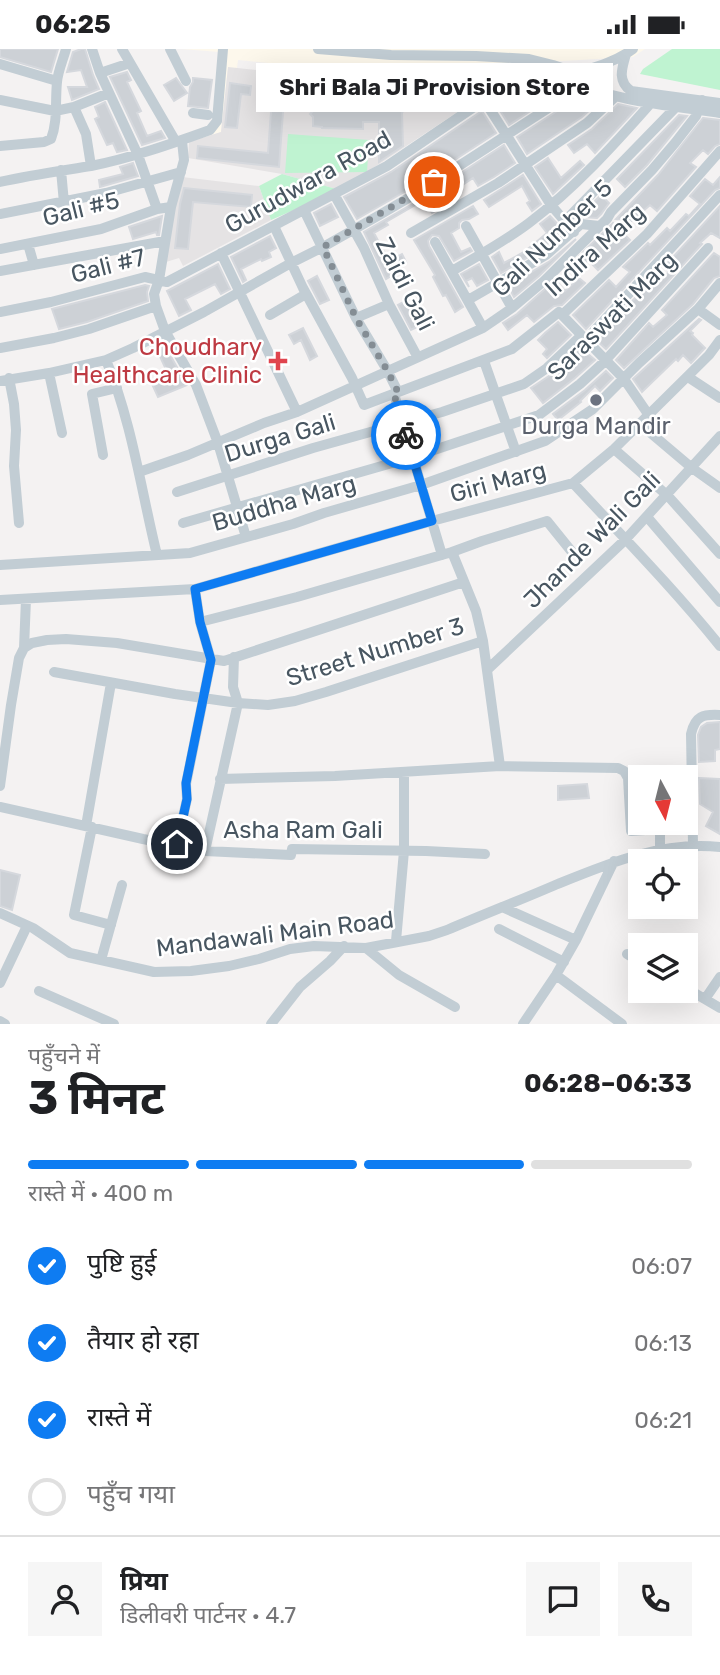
<!DOCTYPE html>
<html lang="hi">
<head>
<meta charset="utf-8">
<style>
	:root { --surface:#fff; --page:#f6f6f6; --text:#202124; --muted:#757577; --line:#e0e0e0; --accent:#0e7cf2 }
	body { margin:0; font-family:Rubik,"Noto Sans Devanagari",sans-serif; background:var(--page); color:var(--text); height:100vh; display:flex; flex-direction:column; font-size:26px; white-space:nowrap }
	* { box-sizing:border-box; margin:0 }
	p { font-size:23px; color:var(--muted) }
	.icon { flex:none; width:38px; height:38px; fill:none; stroke:currentColor; stroke-width:2; stroke-linecap:round; stroke-linejoin:round }
	.map { position:relative; height:975px; overflow:hidden }
	.sheet { display:flex; flex-direction:column; background:var(--surface); flex:1 }
	.sheet>* { flex:none }
	.needle { width:46px; rotate:173deg }
	.fabs { position:absolute; left:628px; top:716px; display:grid; gap:14px }
	.fabs a { display:grid; place-items:center; width:70px; height:70px; border-radius:0px; background:var(--surface); box-shadow:0 7px 28px #0002; font-size:35px }
	.pin { position:absolute; display:grid; place-items:center; width:60px; height:60px; color:#fff; margin:-30px; border:4px solid #fff; border-radius:50%; box-shadow:0 2px 7px #0007 }
	.courier { position:absolute; display:grid; place-items:center; width:70px; height:70px; margin:-35px; border:5px solid #0e7cf2; border-radius:50%; background:#fff; color:#222; box-shadow:0 2px 9px #0007 }
	.bubble { position:absolute; height:49px; border-radius:0px; background:var(--surface); box-shadow:0 7px 28px #0002; font-size:23px; font-weight:700; line-height:49px; text-align:center }
	.overview em { font-style:normal; font-weight:700 }
	.overview div { display:flex; flex-direction:column-reverse }
	.overview { display:flex; align-items:center; justify-content:space-between; height:119px; padding:0 28px }
	h1 { font-size:46px; font-weight:700; line-height:52px }
	.bar { display:grid; grid-template-columns:repeat(4,1fr); gap:10px 7px; align-content:center; height:84px; padding:0 28px }
	.bar i { height:9px; border-radius:5px; background:var(--line) }
	.bar .selected { background:var(--accent) }
	.bar p { grid-column:span 4 }
	.line { display:flex; align-items:center; gap:18px; padding:0 28px; border-top:2px solid var(--line) }
	.line div { flex:1 }
	.round { display:grid; place-items:center; flex:none; width:74px; height:74px; border-radius:0px; background:var(--page) }
	ol { padding:0 28px; list-style:none }
	li { display:flex; align-items:center; gap:21px; height:77px }
	li p { margin-inline-start:auto }
	li .icon { padding:7px; border-radius:50%; background:var(--accent); color:#fff; stroke-width:4 }
	li:last-child { color:var(--muted) }
	li i { width:38px; height:38px; border:4px solid var(--line); border-radius:50% }
	.status { display:flex; justify-content:space-between; align-items:center; height:49px; padding:0 35px; background:var(--surface); direction:ltr }
	.status svg { height:19px; fill:currentColor }
	.map>svg:first-child { display:block }
	.commercial { fill:#fdf8ec }
	.education { fill:#e5e3e4 }
	.green { fill:#bff3d1 }
	.building { fill:#cdd1d6; stroke:#d5d8dd; stroke-width:2 }
	.lines { fill:none; stroke-linecap:round; stroke-linejoin:round }
	.minor { stroke:#c2cdd4; stroke-width:10 }
	.done { stroke:#848d94; stroke-width:7; stroke-dasharray:0 12.6 }
	.route { stroke:#0e7cf2; stroke-width:9 }
	.health-dot { fill:#e0444e; stroke:#fff; stroke-width:2.5 }
	.worship-dot { fill:#6b7280; stroke:#fff; stroke-width:2.5 }
	.labels { text-anchor:middle; dominant-baseline:central; stroke-width:5; stroke-linejoin:round; paint-order:stroke }
	.street-label { font-size:24px; fill:#485661; stroke:#fff }
	.health-label { font-size:24px; fill:#be3a42; stroke:#fff; text-anchor:end }
	.worship-label { font-size:24px; fill:#5b616d; stroke:#fff }
</style>
</head>
<body>
<div class="status"><b>06:25</b><svg viewBox="0 0 49 12"><path d="M0 12V9h3v3zM5 12V6h3v6zM10 12V3h3v9zM15 12V0h3v12zM26 1h20v11H26zM47 4h2v5h-2z"/></svg></div>
<div class="map">
<svg width="720" height="975" viewBox="0 0 720 975">
	<rect width="100%" height="100%" fill="#f4f2f2"/>
	<path class="commercial" d="M182,0H645L633,8L544,13L445,83L439,75L483,46L516,17L515,14L299,17L238,11L237,19H228L221,83L189,93L186,84L209,78L212,72L219,3Z"/>
	<path class="education" d="M228,18L294,25L478,28L483,46L340,141L282,125L188,109L189,93L221,83Z
		M182,128L259,137L271,171L183,217L179,209L166,213L176,151Z"/>
	<path class="green" d="M672,0H720V41L640,25L643,20Z
		M425,31H466V48H425Z
		M288,85L369,91L367,123L285,124Z
		M282,125L340,141L271,171L259,137Z"/>
	<path class="building" d="M0,0H58L51,23L0,8Z
		M81,0H85L93,26L99,40L72,51L68,38H87L81,21L67,23L73,3Z
		M545,22L557,25L570,36L509,76L496,55L504,50L503,47Z
		M127,23L131,31L127,33L141,62L137,64L147,87L161,82L165,89L142,96L110,28Z
		M176,29L187,44L174,52L164,36Z
		M193,29L212,31L208,59L188,57L190,38L193,33Z
		M230,34L251,37L250,46L241,45L237,79L225,78Z
		M273,35L285,36L279,118L197,109L198,97L268,104Z
		M585,44L600,52L582,68L527,105L517,88Z
		M365,47L403,48V55L405,58L402,64L403,97L379,113V73H363V80L322,79V78L313,77V68L310,65L313,62L314,53L356,55V48Z
		M105,53L127,101L117,103L113,94L107,96L95,70L99,68L95,58Z
		M618,55L637,59L595,104L587,95L574,104L568,96L592,80Z
		M482,62L496,84L413,138L357,170L344,148L391,123Z
		M679,66L687,67L647,116L625,138L617,130Z
		M703,69L720,71V95L715,97L708,105L703,101L690,114L696,118L657,162L650,156L632,172L616,170L658,126Z
		M504,96L515,114L494,128L478,137L473,129L446,147L450,153L432,164L424,151L386,173L388,176L374,184L389,212L402,205L406,213L393,219L396,224L386,230L364,183L421,150Z
		M548,109L561,129L580,112L584,116L553,145L535,118Z
		M133,114L138,127L100,138L99,131L123,125L120,118Z
		M523,126L541,155L532,162L527,154L530,152L522,137L489,158L484,151Z
		M720,128V139L715,141L586,280L573,266L609,231L616,238L630,223L623,218L648,194L650,196L667,179L670,182L686,165L689,167L700,155L690,147L705,130L713,136Z
		M184,139L252,146L251,158L193,153L188,200L175,199L180,155Z
		M601,146L609,154L601,165L597,169L579,168Z
		M331,155L338,168L320,177L314,164Z
		M473,157L478,165L469,170L462,171L459,174V179L451,184L461,203L470,199L472,202L454,212L439,187L432,186L428,192L429,197L463,258L455,263L446,246L443,247L433,228L435,226L414,191Z
		M720,157V189L711,184L700,194L702,195L606,300L596,291L647,236L652,240L669,223L664,218Z
		M162,167L159,186H157L156,183L133,190L129,178Z
		M550,167L563,181L542,200L501,224L492,208L499,203L504,214L524,203L547,184L540,175Z
		M613,174L630,191L598,221L588,211L579,221L572,214Z
		M270,187L276,199L269,203L271,208L262,212L261,210L241,220L246,231L243,233L231,208Z
		M576,190L539,227L514,248L508,237L550,212Z
		M714,204L720,208V227L714,229L693,255L624,319L616,311L649,274L653,278L667,266L662,261Z
		M218,215L230,240L221,245L215,235L185,250L191,261L179,267L167,242Z
		M479,215L488,231L477,237L472,229L466,232L469,238L461,225Z
		M317,227L329,251L320,255L308,232Z
		M579,229L585,234L562,256L554,257L534,273L527,266L508,281L503,274L517,265L555,231L565,242Z
		M145,236L149,237L147,243L148,252L87,273L59,280L52,260Z
		M407,251L421,276L411,281L398,256Z
		M699,270L701,271L690,282L693,284L692,286L705,299L703,301L691,314L683,306L678,312L676,310L642,343L633,330Z
		M558,273L571,286L547,309L543,305L547,300L538,291L545,284Z
		M303,279L317,307L310,311L301,291L294,295L289,286Z
		M165,297L187,336L158,348L152,335L169,327L157,301Z
		M580,298L595,311L575,329L543,354L531,339L552,325Z
		M606,322L613,329L600,342L595,337L580,352L581,353L558,371L553,365L585,341Z
		M720,673V700L715,701V712L699,713L698,686L701,678L707,674Z
		M699,729L720,730V785L706,777L713,763L700,755Z
		M587,735L589,749L558,751V737Z
		M0,821L20,826L12,861L0,857Z"/>
	<g class="lines">
		<path class="minor" d="M92,0L100,24L138,106L157,160
			M122,0L176,93
			M170,0L186,32
			M318,0L391,6L476,7L529,10L553,16L577,24
			M626,5C622,19 617,32 631,42L720,54
			M0,15L57,32
			M100,24L130,14
			M577,24C596,18 617,12 633,0
			M581,31C594,51 693,59 720,64
			M0,51L55,62L74,58L109,44
			M484,51L551,156L574,183
			M74,58L86,85L91,117
			M193,64L208,66
			M182,92L184,111L171,158L159,231L154,245L156,257L165,282L196,336L218,394L246,488
			M0,97L44,93L51,90C58,72 55,52 57,33C58,22 63,11 66,0
			M61,121L64,154
			M0,133C30,126 60,122 91,117C131,109 171,95 210,81L217,72L223,0
			M334,145L364,199L389,255L417,307
			M304,161L356,269L387,321L398,343
			M0,165L106,144L181,123
			M565,172L677,57
			M274,177L303,239L352,329L364,356L512,300L559,263L562,266L647,185L720,102
			M466,177L512,259
			M411,184L498,134L587,74L615,48
			M435,193L483,279
			M28,195L34,216
			M0,200L101,180L157,160L171,158
			M221,204L297,363
			M0,222L165,192
			M452,222C478,207 505,192 529,174C575,139 613,97 651,54
			M468,251L546,206L581,175L599,177
			M698,260L720,276
			M0,263L51,253L145,228L167,233L387,117L493,45L529,10
			M270,266L306,245
			M562,266L624,330L648,365
			M356,269L389,255
			M585,292L720,146
			M0,299L54,289L89,280L156,257
			M106,311C132,373 141,441 157,506
			M484,312L516,403
			M49,324L62,384
			M688,328L720,349
			M9,329L14,355L16,381L14,417L19,474
			M0,332L49,324L106,311L133,299L204,263L291,214L323,198L376,168L417,144L584,36
			M394,345L442,506
			M640,375L692,419L720,439
			M614,400L668,447L720,505
			M103,406L92,345L117,339
			M139,423L188,406L264,374L297,363L483,279L512,259L544,232L607,170L611,163L652,121L675,94L696,67L702,51
			M573,434C623,488 674,540 720,597
			M177,443L313,399L442,363L524,335L547,319L581,287
			M648,469L720,553
			M183,474L413,408L539,366L580,335L603,314L708,199
			M452,503L482,492L547,472L572,503
			M0,516L190,504L293,475L324,464L421,436L545,392L593,360L639,314L698,260L720,234
			M0,551L195,540L432,472L573,434L614,400L709,306L720,291
			M200,573L297,548L452,503L476,562L483,592L500,717
			M24,599L26,550
			M488,620L625,491L720,387
			M54,623L175,645L238,654L268,656L295,652L326,643L483,592
			M220,730L335,727L500,717L618,719L624,722L628,729L631,782L660,780V801
			M0,737L11,656L19,609L24,599L32,594L47,591L66,590L117,594L224,612L464,533
			M0,758L143,790L205,802L291,806L292,800L426,802L485,805
			M86,777L111,634
			M92,778L74,866L111,876
			M177,795L187,750L186,735L211,611L200,573L195,540
			M693,796L691,685C695,667 703,665 720,666
			M205,802L238,654L233,638L234,608
			M502,858L576,891
			M0,864L33,879L70,904L154,923L191,922L229,917L259,910L290,900L314,897L366,899L429,887L447,881C482,866 518,852 553,837C607,815 660,792 720,798
			M499,880L564,913
			M396,892L404,802V724
			M366,899L399,926L455,958
			M627,905L640,913
			M101,911L122,836
			M556,926L622,975
			M0,934L27,877
			M686,939L720,959
			M39,942L114,975
			M705,950L720,928
			M0,972L5,975
			M271,975L300,938L330,912L344,897
			M523,975L556,926L576,891L614,812"/>
	</g>
	<g class="lines">
		<path class="done" d="M406,386L394,345L398,343L387,321L356,269L323,198L434,133"/>
		<path class="route" d="M177,795L187,750L186,734L211,611L200,573L195,540L432,472L406,386"/>
	</g>
	<path class="health-dot" d="M274.5 301.5h7v7h7v7h-7v7h-7v-7h-7v-7h7z"/>
	<circle class="worship-dot" cx="596" cy="351" r="7"/>
	<g class="labels">
		<g class="street-label">
			<text transform="translate(308 133) rotate(-29)">Gurudwara Road</text>
			<text transform="translate(81 160) rotate(-14)">Gali #5</text>
			<text transform="translate(552 189) rotate(-44)">Gali Number 5</text>
			<text transform="translate(595 201) rotate(-42)">Indira Marg</text>
			<text transform="translate(108 217) rotate(-14)">Gali #7</text>
			<text transform="translate(405 235) rotate(63)">Zaidi Gali</text>
			<text transform="translate(612 267) rotate(-45)">Saraswati Marg</text>
			<text transform="translate(280 389) rotate(-17)">Durga Gali</text>
			<text transform="translate(498 433) rotate(-15)">Giri Marg</text>
			<text transform="translate(284 454) rotate(-16)">Buddha Marg</text>
			<text transform="translate(592 491) rotate(-45)">Jhande Wali Gali</text>
			<text transform="translate(375 603) rotate(-17)">Street Number 3</text>
			<text x="303" y="781">Asha Ram Gali</text>
			<text transform="translate(275 885) rotate(-7)">Mandawali Main Road</text>
		</g>
		<g class="health-label">
			<text x="262" y="298">Choudhary<tspan x="262" dy="28">Healthcare Clinic</tspan></text>
		</g>
		<g class="worship-label">
			<text x="596" y="377">Durga Mandir</text>
		</g>
	</g>
</svg>
<div class="fabs">
<a><svg class="needle" viewBox="-14 -14 28 28"><path d="M0-13l5 13h-10z" fill="#e53935"/><path d="M0 13l5-13h-10z" fill="#757577"/></svg></a>
<a><svg class="icon" aria-label="locate" viewBox="0 0 24 24"><circle cx="12" cy="12" r="6"/><path d="M12 2v4M12 18v4M2 12h4M18 12h4"/></svg></a>
<a><svg class="icon" aria-label="layers" viewBox="0 0 24 24"><path d="M12 4l9 5-9 5-9-5zM3 14l9 5 9-5"/></svg></a>
</div>
<div class="pin" style="left:434px;top:133px;background:#ea580c"><svg class="icon" aria-label="bag" viewBox="0 0 24 24"><path d="M5 8h14l-1 12H6zM9 8a3 3 0 0 1 6 0"/></svg></div>
<div class="pin" style="left:177px;top:795px;background:#1f2937"><svg class="icon" aria-label="home" viewBox="0 0 24 24"><path d="M3 11l9-7 9 7M6 9v11h12V9"/></svg></div>
<div class="courier" style="left:406px;top:386px"><svg class="icon" aria-label="bike" viewBox="0 0 24 24"><circle cx="6" cy="16" r="4"/><circle cx="18" cy="16" r="4"/><path d="M6 16l4-8h5l3 8M10 8l3 8H6M13 5h3"/></svg></div>
<div class="bubble" style="left:256px;top:14px;width:357px">Shri Bala Ji Provision Store</div>
</div>
<section class="sheet">
<div class="overview"><div><h1>3 मिनट</h1><p>पहुँचने में</p></div><em>06:28–06:33</em></div>
<div class="bar"><i class="selected"></i><i class="selected"></i><i class="selected"></i><i></i><p>रास्ते में · 400 m</p></div>
<ol>
<li><svg class="icon" aria-label="check" viewBox="0 0 24 24"><path d="M5 12l5 5 9-10"/></svg>पुष्टि हुई<p>06:07</p></li>
<li><svg class="icon" aria-label="check" viewBox="0 0 24 24"><path d="M5 12l5 5 9-10"/></svg>तैयार हो रहा<p>06:13</p></li>
<li><svg class="icon" aria-label="check" viewBox="0 0 24 24"><path d="M5 12l5 5 9-10"/></svg>रास्ते में<p>06:21</p></li>
<li><i></i>पहुँच गया</li>
</ol>
<div class="line" style="height:126px"><a class="round"><svg class="icon" aria-label="person" viewBox="0 0 24 24"><circle cx="12" cy="8" r="4"/><path d="M4 21q1-7 8-7t8 7"/></svg></a><div><b>प्रिया</b><p>डिलीवरी पार्टनर · 4.7</p></div><a class="round"><svg class="icon" aria-label="chat" viewBox="0 0 24 24"><path d="M4 5h16v11H9l-5 4z"/></svg></a><a class="round"><svg class="icon" aria-label="phone" viewBox="0 0 24 24"><path d="M5 4h4l2 5-3 2q2 4 5 5l2-3 5 2v4C11 20 4 13 5 4z"/></svg></a></div>
</section>
</body>
</html>
